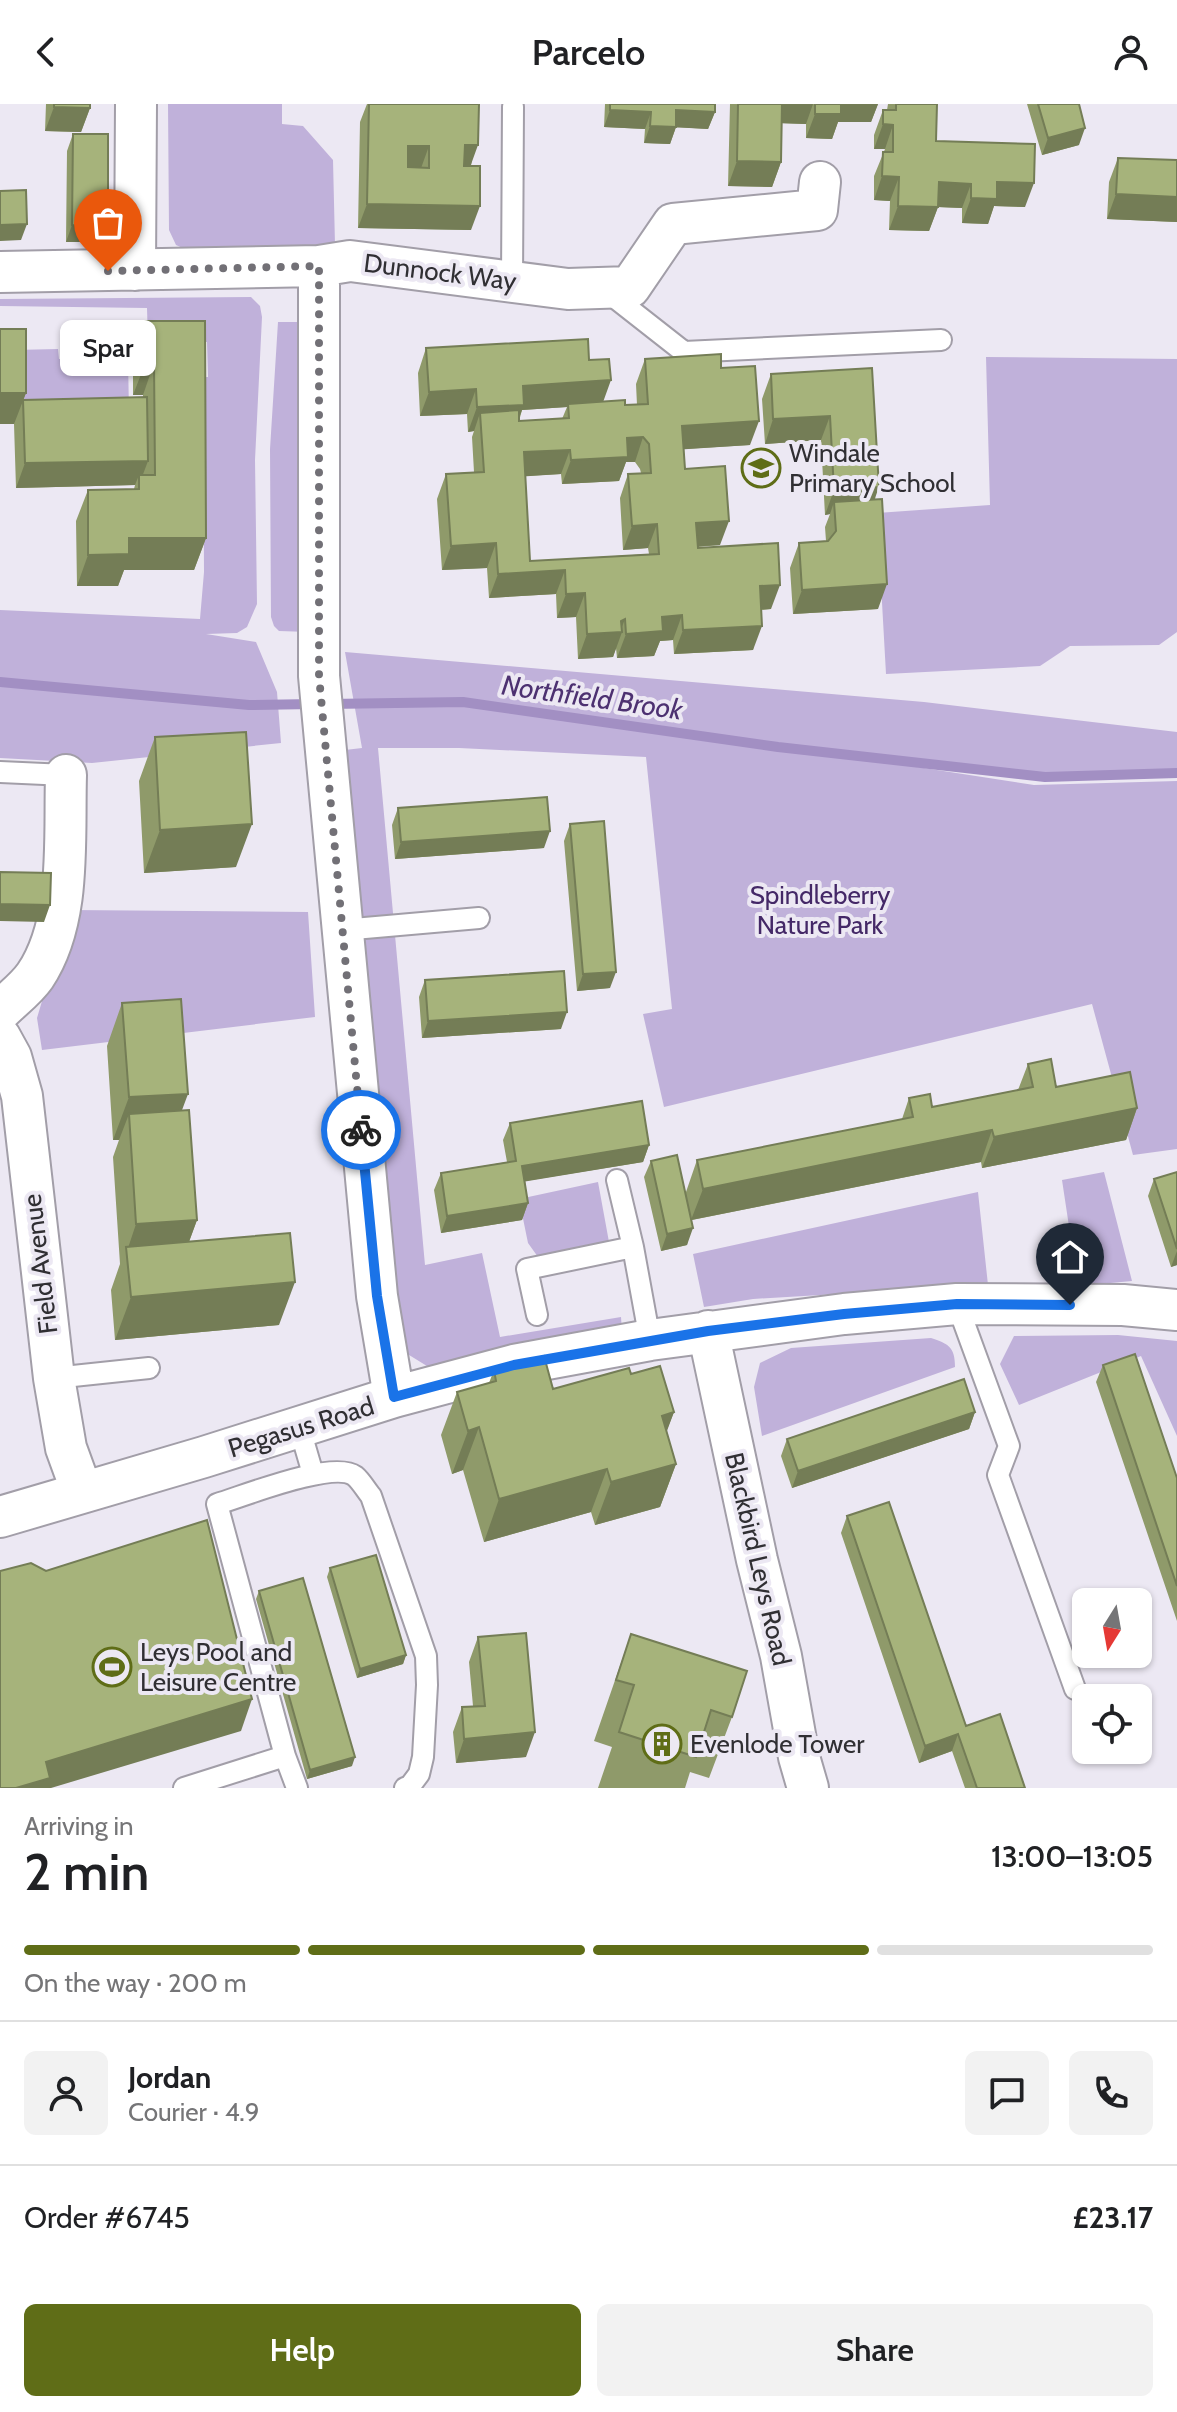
<!DOCTYPE html>
<html lang="en">
<head>
<meta charset="utf-8">
<style>
	:root { --surface:#fff; --page:#f2f2f2; --text:#202124; --muted:#757577; --line:#e0e0e0; --accent:#5f6d17 }
	body { margin:0; font-family:Cabin,sans-serif; background:var(--page); color:var(--text); height:100vh; display:flex; flex-direction:column; font-size:30px; white-space:nowrap }
	* { box-sizing:border-box; margin:0 }
	p { font-size:26px; color:var(--muted) }
	.icon { flex:none; width:44px; height:44px; fill:none; stroke:currentColor; stroke-width:2; stroke-linecap:round; stroke-linejoin:round }
	.map { position:relative; height:1684px; overflow:hidden }
	.panel { display:flex; flex-direction:column; background:var(--surface); flex:1 }
	.panel>* { flex:none }
	.needle { width:52px; rotate:191deg }
	.buttons { position:absolute; left:1072px; top:1484px; display:grid; gap:16px }
	.buttons a { display:grid; place-items:center; width:80px; height:80px; border-radius:12px; background:var(--surface); box-shadow:0 2px 6px #0004; font-size:40px }
	.pin { position:absolute; display:grid; place-items:center; width:68px; height:68px; color:#fff; margin:-82px -34px; border-radius:50% 50% 50% 0; rotate:-45deg; box-shadow:0 0 8px #0007 }
	.pin .icon { rotate:45deg }
	.courier { position:absolute; display:grid; place-items:center; width:80px; height:80px; margin:-40px; border:6px solid #1a73e8; border-radius:50%; background:#fff; color:#222; box-shadow:0 2px 10px #0007 }
	.bubble { position:absolute; height:56px; border-radius:12px; background:var(--surface); box-shadow:0 2px 6px #0004; font-size:26px; font-weight:600; line-height:56px; text-align:center }
	.summary em { font-style:normal; font-weight:600 }
	.summary div { display:flex; flex-direction:column-reverse }
	.summary { display:flex; align-items:center; justify-content:space-between; height:136px; padding:0 24px }
	h1 { font-size:52px; font-weight:600; line-height:60px }
	.bar { display:grid; grid-template-columns:repeat(4,1fr); gap:12px 8px; align-content:center; height:96px; padding:0 24px }
	.bar i { height:10px; border-radius:6px; background:var(--line) }
	.bar .on { background:var(--accent) }
	.bar p { grid-column:span 4 }
	.line { display:flex; align-items:center; gap:20px; padding:0 24px; border-top:2px solid var(--line) }
	.line div { flex:1 }
	.round { display:grid; place-items:center; flex:none; width:84px; height:84px; border-radius:12px; background:var(--page) }
	.action { display:flex; gap:16px; margin-top:auto; padding:16px 24px }
	.action a { flex:1; height:92px; border-radius:12px; background:var(--accent); color:#fff; font-size:32px; font-weight:600; line-height:92px; text-align:center }
	.action a+a { background:var(--page); color:var(--text) }
	header { display:flex; justify-content:space-between; align-items:center; height:104px; padding:0 24px; background:var(--surface); font-size:36px; font-weight:600 }
	.map>svg:first-child { display:block }
	.green { fill:#c0b1da }
	.lines { fill:none; stroke-linecap:round; stroke-linejoin:round }
	.stream { stroke:#a28fc3; stroke-width:10 }
	.service-casing { stroke:#a29ea8; stroke-width:24 }
	.minor-casing { stroke:#a29ea8; stroke-width:44 }
	.service { stroke:#fff; stroke-width:20 }
	.minor { stroke:#fff; stroke-width:40 }
	.wall { fill:#8f9a6a; fill-rule:evenodd }
	.shaded-wall { fill:#747d56 }
	.building { fill:#a6b37b; stroke:#747d56; stroke-width:2; fill-rule:evenodd }
	.done { stroke:#727076; stroke-width:8; stroke-dasharray:0 14.4 }
	.route { stroke:#1a73e8; stroke-width:10 }
	.labels { text-anchor:middle; dominant-baseline:central; stroke-width:8; stroke-linejoin:round; paint-order:stroke }
	.street-label { font-size:26px; fill:#302f33; stroke:#ece8f3 }
	.poi-label { font-size:26px; fill:#302f33; stroke:#ece8f3; text-anchor:start }
	.park-label { font-size:26px; fill:#442867; stroke:#ece8f3 }
	.water-label { font-size:28px; font-style:italic; fill:#4d3171; stroke:#ece8f3 }
</style>
</head>
<body>
<header><svg class="icon" aria-label="back" viewBox="0 0 24 24"><path d="M15 5l-7 7 7 7"/></svg>Parcelo<svg class="icon" aria-label="person" viewBox="0 0 24 24"><circle cx="12" cy="8" r="4"/><path d="M4 21q1-7 8-7t8 7"/></svg></header>
<div class="map">
<svg width="1177" height="1684" viewBox="0 0 1177 1684">
	<rect width="100%" height="100%" fill="#ece8f3"/>
	<path class="green" d="M168,0H282V20L303,22L333,56L335,141L187,146L176,141L169,126Z
		M251,193L260,202L262,213L255,356L257,500L247,523L237,529L206,530L256,538L277,588L281,639L92,659L0,654V506L200,515L204,468L203,273H208L207,238H148L147,204L0,202V195Z
		M278,218H309V528L279,527L274,522L271,513L270,345Z
		M58,245L59,255L128,254L129,309L14,320V246Z
		M986,253L1177,255V528L1159,541L1070,542L1040,562L886,570L877,409L990,401Z
		M345,548L924,598L1177,628V669L1045,673L820,648L1034,681L1177,677V1045L1133,1051L1092,900L664,1003L643,910L672,905L646,653L459,644H378L425,1161L482,1149L500,1233L621,1213L622,1228L435,1267L401,1246L345,646L362,644Z
		M69,806L308,808L315,913L42,946L37,914Z
		M1104,1068L1132,1177L1078,1182L1062,1076Z
		M598,1078L609,1138L538,1153L528,1139L519,1095Z
		M978,1088L988,1181L753,1195L704,1203L693,1150Z
		M1118,1231L1177,1237V1332L1141,1252L1019,1301L1000,1260L1014,1232Z
		M931,1234C948,1240 955,1242 955,1263L762,1332L754,1283L760,1259L791,1244Z"/>
	<g class="lines">
		<path class="stream" d="M0,578L249,601L313,600
			M329,600L463,598L778,643L1045,673L1177,669"/>
		<defs>
			<path id="service" d="M512,178L513,3
				M605,186L684,248L941,236
				M0,668L66,671
				M342,826L479,814
				M617,1076L633,1143L650,1236
				M957,1200L1009,1342L998,1371L1075,1585
				M537,1211L527,1165L633,1143
				M54,1274L149,1264
				M299,1322L313,1370
				M184,1684L285,1652
				M297,1684L285,1652L217,1400C244,1392 333,1356 355,1372C361,1377 366,1386 371,1392L426,1552L427,1581L423,1653L419,1670L410,1682L405,1684"/>
			<path id="minor" d="M319,162V572L377,1192L394,1293
				M135,166L136,0
				M0,168L319,162L350,157L568,185L630,183L673,120L817,106L820,78
				M0,907C11,896 26,885 35,872C72,817 64,735 66,671
				M0,933L11,953L22,992L54,1274L66,1344L82,1388
				M708,1227L757,1456L781,1552L799,1653L808,1684
				M0,1413L204,1353L394,1293L514,1261L650,1236L844,1210L957,1200L1123,1201L1177,1206"/>
		</defs>
		<use href="#service" class="service-casing"/>
		<use href="#minor" class="minor-casing"/>
		<use href="#service" class="service"/>
		<use href="#minor" class="minor"/>
	</g>
	<path class="wall" d="M46,0H90V4L81,28L45,27Z
		M367,0H479L471,62V126L358,124L360,18Z
		M605,0H715V8L708,25L676,23L670,40L644,39L645,25L604,23Z
		M730,0H878L871,18H838L832,35L806,34V20L782,19L781,58L772,83L728,82Z
		M888,0H937L936,37L1025,103L994,102L988,120L962,119V104L938,103L929,127L889,126L890,97L874,96V72L885,45H874V31L883,6H887Z
		M1027,0H1079V41L1042,51Z
		M73,30L108,122L102,138H66L67,47Z
		M1118,54L1177,56V118L1107,115L1109,78Z
		M145,217L206,434L194,466H124L118,482H77L76,417L88,386L134,385L135,381L16,384L14,320H0V225L26,289L23,296L143,293V291H133V248Z
		M426,244L589,256L603,298L625,301H637L636,280L645,255L721,264L750,341L684,345L685,365L720,441L698,443V444L771,505L761,506L753,546L674,550L673,536L660,537L654,552L617,554L616,544L613,553L578,555L576,513L557,514L556,490L489,494L487,464L442,466L437,395L446,370L474,368L472,333L474,327L468,328L467,310L420,312L418,269ZM567,303L562,315L519,317L522,306ZM626,358H635L640,365L641,369L628,370L620,394L623,446L648,444L649,450L530,457L525,372L561,370L562,380L619,377Z
		M872,264L878,505L793,510L790,464L799,439L826,437L825,423L830,410L825,411L821,336L765,340L762,295L771,270Z
		M155,633L236,763L144,769L139,677Z
		M398,704L544,744L395,755L392,721Z
		M570,720L610,884L577,887L564,737Z
		M425,876L561,925L422,934L419,893Z
		M122,899L182,1006L197,1116L189,1138L279,1221L115,1236L111,1186L120,1160L113,1053L119,1036H113L107,942Z
		M1028,960L1056,983L1137,1004L1126,1036L982,1064L981,1058L692,1116L687,1141L661,1147L644,1073L651,1057L686,1088L697,1056L902,1015L909,994L932,1003L1018,986Z
		M510,1019L649,1041L643,1058L525,1077L528,1099L522,1116L441,1129L434,1086L441,1069L507,1058L503,1036Z
		M1177,1068V1161L1171,1163L1148,1092L1154,1075Z
		M1103,1261L1177,1374V1517L1096,1278Z
		M494,1266L553,1285L631,1270L674,1308L666,1328L676,1360L660,1403L595,1421L591,1408L484,1438L463,1366L452,1370L441,1331L457,1288L489,1279Z
		M975,1308L969,1325L792,1384L781,1352L787,1335Z
		M847,1412L966,1622L1025,1684H965L952,1647L919,1659L841,1429Z
		M330,1464L406,1551L403,1560L357,1574L327,1473Z
		M259,1487L352,1662L307,1675L256,1495Z
		M631,1530L732,1613L709,1674L690,1668L685,1684H598L612,1643L594,1637Z
		M478,1533L526,1653L456,1659L453,1628L462,1603L473,1602L469,1558Z"/>
	<path class="shaded-wall" d="M780,0H813L806,20L773,19Z
		M839,0H878L871,18H838L832,35L806,34L815,10Z
		M54,3L90,4L81,28L45,27Z
		M610,6L651,8L645,25L604,23Z
		M676,6L715,8L708,25L670,23Z
		M883,20L893,21L885,45H874Z
		M650,22L676,23L670,40L644,39Z
		M1085,24L1079,41L1042,51L1048,34Z
		M465,41H478L469,66H456Z
		M408,42H429L420,67H399Z
		M737,57L781,58L772,83L728,82Z
		M882,72L899,73L890,97L874,96Z
		M939,78L971,80L962,104L938,103L929,127L889,126L898,102Z
		M997,78L1034,79L1025,103L994,102L988,120L962,119L971,94Z
		M1116,90L1177,93V118L1107,115Z
		M367,100L480,102L471,126L358,124Z
		M27,120L21,136L0,137V121Z
		M72,121L108,122L102,138H66Z
		M154,259L143,291H133L145,260Z
		M611,276L602,301L568,300L567,303L522,306L515,325L480,309L474,327L468,328L477,303L523,282Z
		M476,285L467,310L420,312L429,288Z
		M0,289H26L14,320H0Z
		M830,312L821,336L765,340L773,315Z
		M759,317L750,341L673,346L682,322Z
		M643,333L635,358H626L619,377L562,380L571,356L627,334Z
		M570,346L561,370L515,373L524,348Z
		M148,357L139,381V371L135,381L16,384L25,359Z
		M879,383L870,408L834,398L830,410L825,411L834,386Z
		M729,417L720,441L687,443L696,419Z
		M657,420L648,444L623,446L632,422Z
		M129,434H206L194,466H124L118,482H77L88,451Z
		M496,439L487,464L442,466L451,442Z
		M565,466L556,490L489,494L498,470Z
		M887,480L878,505L793,510L802,486Z
		M780,481L771,505L751,506L760,482Z
		M585,489L576,513L557,514L566,490Z
		M682,511L673,536L660,537L654,552L617,554L626,530L662,513Z
		M625,515L620,528H622L613,553L578,555L587,530Z
		M762,522L753,546L674,550L683,526Z
		M252,720L236,763L144,769L160,726Z
		M550,727L544,744L395,755L401,738Z
		M0,800L50,801L44,818L0,817Z
		M616,868L610,884L577,887L583,870Z
		M567,908L561,925L422,934L428,917Z
		M188,990L172,1033L129,1010L119,1036H113L129,993Z
		M1137,1004L1126,1036L982,1064L994,1033Z
		M992,1026L981,1058L691,1116L703,1085Z
		M649,1041L643,1058L516,1079L522,1062Z
		M528,1099L522,1116L441,1129L447,1112Z
		M197,1116L181,1159L127,1147L136,1120Z
		M693,1124L687,1141L661,1147L667,1130Z
		M1177,1147V1161L1171,1163Z
		M295,1178L279,1221L115,1236L131,1193Z
		M674,1308L658,1351L662,1312Z
		M975,1308L969,1325L792,1384L798,1367Z
		M479,1323L463,1366L452,1370L468,1327Z
		M676,1360L660,1403L595,1421L611,1378Z
		M607,1365L591,1408L484,1438L499,1395Z
		M406,1551L403,1560L357,1574L360,1565Z
		M252,1595L241,1627L51,1684H16L46,1658Z
		M535,1628L526,1653L456,1659L464,1635Z
		M958,1630L952,1647L919,1659L925,1642Z
		M355,1653L352,1662L307,1675L310,1666Z"/>
	<path class="building" d="M54,0H90V4L54,3Z
		M369,0H479L478,41H465L464,62H480V102L367,100ZM408,42H429V64L408,63Z
		M610,0H715V8L676,6V23L650,22L651,8L610,6Z
		M738,0H782L781,58L737,57Z
		M815,0H841V10H815Z
		M896,0H937L936,37L1035,40L1034,79L997,78V95L971,94V80L939,78L938,103L898,102L899,73L882,72L883,48H893V21L883,20V6H896Z
		M1038,0H1079L1085,24L1048,34Z
		M73,30H108V122L72,121Z
		M1118,54L1177,56V93L1116,90Z
		M26,86L27,120L0,121V87Z
		M145,217H205L206,434H129V450L88,451V386L139,385V371H155L154,259L145,260Z
		M0,225H26V289H0Z
		M588,235L589,256L609,255L611,276L523,282L524,301L477,303L476,285L429,288L426,244Z
		M721,250V264L755,262L759,317L682,322L685,365L725,362L729,417L696,419L698,444L778,439L780,481L760,482L762,522L683,526L682,511L662,513L663,527L626,530L625,515L621,517L622,528L587,530L585,489L566,490L565,466L498,470L496,439L451,442L446,370L484,368L480,309L519,306V317L569,314L568,300L625,296V301L648,300L645,255ZM643,333L649,340L651,369L628,370L632,422L657,420L659,450L530,457L524,348L570,346L571,356L628,353L627,334Z
		M872,264L879,383L834,386L830,312L773,315L771,270Z
		M147,293L148,357L25,359L23,296Z
		M882,395L887,480L802,486L799,439L828,437L836,427L834,398Z
		M246,628L252,720L160,726L155,633Z
		M547,693L550,727L401,738L398,704Z
		M604,717L616,868L583,870L570,720Z
		M0,768L51,769L50,801L0,800Z
		M564,867L567,908L428,917L425,876Z
		M181,895L188,990L129,993L122,899Z
		M1051,955L1056,983L1130,968L1137,1004L994,1033L992,1026L703,1085L697,1056L913,1013L909,994L930,990L932,1003L1033,983L1028,960Z
		M642,997L649,1041L522,1062L528,1099L447,1112L441,1069L516,1057L510,1019Z
		M189,1006L197,1116L136,1120L129,1010Z
		M677,1051L693,1124L667,1130L651,1057Z
		M1177,1068V1145L1154,1075Z
		M290,1129L295,1178L131,1193L126,1143Z
		M1135,1250L1177,1374V1482L1103,1261Z
		M544,1252L553,1285L629,1264L631,1270L660,1262L674,1308L662,1312L676,1360L611,1378L607,1365L499,1395L479,1323L468,1327L457,1288L496,1277L494,1266Z
		M964,1275L975,1308L798,1367L787,1335Z
		M889,1398L966,1622L1000,1610L1025,1684H977L958,1630L925,1642L847,1412Z
		M207,1416L252,1595L46,1658L50,1674L16,1684H0V1467L31,1459L46,1467Z
		M376,1451L406,1551L360,1565L330,1464Z
		M303,1474L355,1653L310,1666L259,1487Z
		M526,1529L535,1628L464,1635L462,1603L485,1602L478,1533Z
		M631,1530L747,1567L732,1613L711,1606L696,1653L619,1628L634,1581L616,1576Z"/>
	<g class="lines">
		<path class="done" d="M108,167L319,162V572L361,1026"/>
		<path class="route" d="M361,1026L377,1192L394,1293L514,1261L708,1227L844,1210L957,1200L1070,1201"/>
	</g>
	<defs>
		<symbol id="school-ring" viewBox="-11 -11 22 22"><circle r="9.5" fill="#ece8f3" stroke="#5f6d17" stroke-width="1.5"/><path d="M0-5L7-2L0 1L-7-2ZM-4 1L0 2.5L4 1V4Q0 6-4 4Z" fill="#5f6d17"/></symbol>
		<symbol id="stadium-ring" viewBox="-11 -11 22 22"><circle r="9.5" fill="#ece8f3" stroke="#5f6d17" stroke-width="1.5"/><path d="M0-5a6.5 5 0 1 0 0 10a6.5 5 0 1 0 0-10ZM-3.5-1.8h7v3.6h-7Z" fill="#5f6d17"/></symbol>
		<symbol id="building-ring" viewBox="-11 -11 22 22"><circle r="9.5" fill="#ece8f3" stroke="#5f6d17" stroke-width="1.5"/><path d="M-4-6H4V6H1V3H-1V6H-4ZM-2.5-4.3h1.7v1.8h-1.7ZM.8-4.3h1.7v1.8H.8ZM-2.5-1h1.7V.8h-1.7ZM.8-1h1.7V.8H.8Z" fill="#5f6d17"/></symbol>
	</defs>
	<g fill-rule="evenodd">
		<use href="#school-ring" x="739" y="342" width="44" height="44"/>
		<use href="#stadium-ring" x="90" y="1541" width="44" height="44"/>
		<use href="#building-ring" x="640" y="1618" width="44" height="44"/>
	</g>
	<g class="labels">
		<g class="street-label">
			<text transform="translate(440 168) rotate(7)">Dunnock Way</text>
			<text transform="translate(40 1160) rotate(-97)">Field Avenue</text>
			<text transform="translate(301 1323) rotate(-17)">Pegasus Road</text>
			<text transform="translate(758 1455) rotate(77)">Blackbird Leys Road</text>
		</g>
		<g class="poi-label">
			<text x="789" y="349">Windale<tspan x="789" dy="30">Primary School</tspan></text>
			<text x="140" y="1548">Leys Pool and<tspan x="140" dy="30">Leisure Centre</tspan></text>
			<text x="690" y="1640">Evenlode Tower</text>
		</g>
		<g class="park-label">
			<text x="820" y="791">Spindleberry<tspan x="820" dy="30">Nature Park</tspan></text>
		</g>
		<g class="water-label">
			<text transform="translate(592 593) rotate(8)">Northfield Brook</text>
		</g>
	</g>
</svg>
<div class="buttons">
<a><svg class="needle" viewBox="-14 -14 28 28"><path d="M0-13l5 13h-10z" fill="#e53935"/><path d="M0 13l5-13h-10z" fill="#757577"/></svg></a>
<a><svg class="icon" aria-label="locate" viewBox="0 0 24 24"><circle cx="12" cy="12" r="6"/><path d="M12 2v4M12 18v4M2 12h4M18 12h4"/></svg></a>
</div>
<div class="pin" style="left:108px;top:167px;background:#ea580c"><svg class="icon" aria-label="bag" viewBox="0 0 24 24"><path d="M5 8h14l-1 12H6zM9 8a3 3 0 0 1 6 0"/></svg></div>
<div class="pin" style="left:1070px;top:1201px;background:#1f2937"><svg class="icon" aria-label="home" viewBox="0 0 24 24"><path d="M3 11l9-7 9 7M6 9v11h12V9"/></svg></div>
<div class="courier" style="left:361px;top:1026px"><svg class="icon" aria-label="bike" viewBox="0 0 24 24"><circle cx="6" cy="16" r="4"/><circle cx="18" cy="16" r="4"/><path d="M6 16l4-8h5l3 8M10 8l3 8H6M13 5h3"/></svg></div>
<div class="bubble" style="left:60px;top:216px;width:96px">Spar</div>
</div>
<section class="panel">
<div class="summary"><div><h1>2 min</h1><p>Arriving in</p></div><em>13:00–13:05</em></div>
<div class="bar"><i class="on"></i><i class="on"></i><i class="on"></i><i></i><p>On the way · 200 m</p></div>
<div class="line" style="height:144px"><a class="round"><svg class="icon" aria-label="person" viewBox="0 0 24 24"><circle cx="12" cy="8" r="4"/><path d="M4 21q1-7 8-7t8 7"/></svg></a><div><b>Jordan</b><p>Courier · 4.9</p></div><a class="round"><svg class="icon" aria-label="chat" viewBox="0 0 24 24"><path d="M4 5h16v11H9l-5 4z"/></svg></a><a class="round"><svg class="icon" aria-label="phone" viewBox="0 0 24 24"><path d="M5 4h4l2 5-3 2q2 4 5 5l2-3 5 2v4C11 20 4 13 5 4z"/></svg></a></div>
<div class="line" style="height:104px"><div>Order #6745</div><b>£23.17</b></div>
<div class="action"><a>Help</a><a>Share</a></div>
</section>
</body>
</html>
